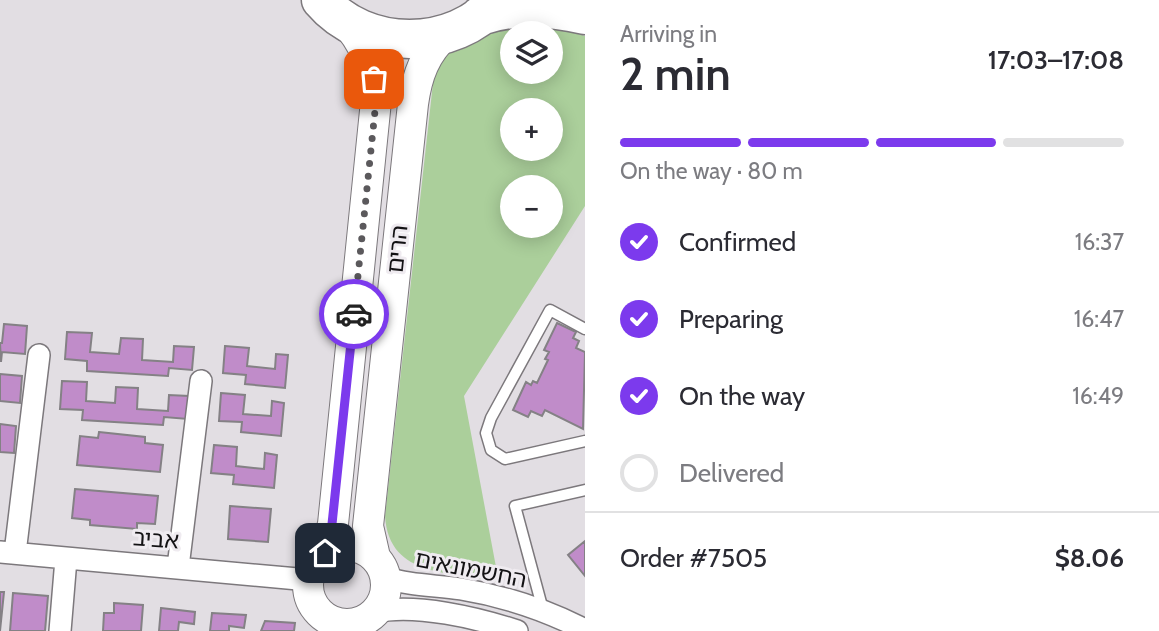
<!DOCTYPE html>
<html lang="en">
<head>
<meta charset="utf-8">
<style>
	:root { --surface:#fff; --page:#f2f2f3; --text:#2b2b33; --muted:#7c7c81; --line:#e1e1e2; --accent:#7c3aed }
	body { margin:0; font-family:Cabin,"Noto Sans Hebrew",sans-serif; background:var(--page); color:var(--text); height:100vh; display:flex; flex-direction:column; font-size:26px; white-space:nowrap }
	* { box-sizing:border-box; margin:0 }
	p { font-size:23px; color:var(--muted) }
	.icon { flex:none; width:38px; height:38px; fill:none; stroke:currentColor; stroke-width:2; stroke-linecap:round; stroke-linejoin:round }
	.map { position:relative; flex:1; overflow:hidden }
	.panel { display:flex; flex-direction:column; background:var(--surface); width:574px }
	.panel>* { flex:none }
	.controls { position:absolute; left:500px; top:21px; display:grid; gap:14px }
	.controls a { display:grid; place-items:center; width:63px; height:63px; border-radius:50%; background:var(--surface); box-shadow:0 4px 18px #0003; font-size:35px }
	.pin { position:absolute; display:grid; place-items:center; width:60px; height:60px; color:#fff; margin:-30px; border-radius:14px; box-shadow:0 4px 10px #0006 }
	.courier { position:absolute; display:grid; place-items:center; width:70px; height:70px; margin:-35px; border:5px solid #7c3aed; border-radius:50%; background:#fff; color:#222; box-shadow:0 2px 9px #0007 }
	.summary em { font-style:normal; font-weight:600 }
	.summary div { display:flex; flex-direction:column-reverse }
	.summary { display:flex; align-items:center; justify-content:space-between; height:119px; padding:0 35px }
	h1 { font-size:46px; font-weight:600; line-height:52px }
	.bar { display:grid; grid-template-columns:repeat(4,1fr); gap:10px 7px; align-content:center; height:84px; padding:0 35px }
	.bar i { height:9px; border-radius:5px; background:var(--line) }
	.bar .on { background:var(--accent) }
	.bar p { grid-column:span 4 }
	.line { display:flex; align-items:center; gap:18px; padding:0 35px; border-top:2px solid var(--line) }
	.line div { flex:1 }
	ol { padding:0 35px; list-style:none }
	li { display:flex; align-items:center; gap:21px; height:77px }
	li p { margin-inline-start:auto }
	li .icon { padding:7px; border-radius:50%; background:var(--accent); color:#fff; stroke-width:4 }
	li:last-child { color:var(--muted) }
	li i { width:38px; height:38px; border:4px solid var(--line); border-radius:50% }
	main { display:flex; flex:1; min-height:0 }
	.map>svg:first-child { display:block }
	.green { fill:#abcf9b; fill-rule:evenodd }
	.building { fill:#c08cc9; stroke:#848185; stroke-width:2 }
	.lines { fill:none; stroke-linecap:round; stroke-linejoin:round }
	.lane-casing { stroke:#7c787c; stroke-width:13 }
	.street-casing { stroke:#7c787c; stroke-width:24 }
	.secondary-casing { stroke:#7c787c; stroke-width:32 }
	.highway-casing { stroke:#7c787c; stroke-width:41 }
	.lane { stroke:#fff; stroke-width:10 }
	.street { stroke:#fff; stroke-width:21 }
	.secondary { stroke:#fff; stroke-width:30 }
	.highway { stroke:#fff; stroke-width:38 }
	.done { stroke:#5b595c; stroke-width:7; stroke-dasharray:0 12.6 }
	.route { stroke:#7c3aed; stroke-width:9 }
	.labels { text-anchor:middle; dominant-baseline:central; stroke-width:6; stroke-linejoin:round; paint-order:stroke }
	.street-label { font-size:23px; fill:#131214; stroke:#efebf0 }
</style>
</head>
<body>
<main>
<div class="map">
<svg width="585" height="631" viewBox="0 0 585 631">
	<rect width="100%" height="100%" fill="#e2dee3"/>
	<path class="green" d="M544,24L585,36V206L464,396L499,583C454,570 389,580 385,516L434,74L450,51L483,30ZM513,33H551V72H513ZM513,110H551V149H513ZM513,187H551V226H513Z"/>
	<path class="building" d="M557,323L576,332L573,338L579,341L576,348L585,352L583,429L545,410L542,416L531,411L528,417L513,410L526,382L531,385L533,381L537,383L548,360L545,359L549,352L544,350Z
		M4,324L27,326L25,354L2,352L1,362L0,343H2Z
		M67,332L92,333L90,352L119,354L121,338L143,339L142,360L173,362L174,346L194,347L192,370L169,368L168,376L87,371V361L65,359Z
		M225,346L249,348L247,366L275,369L276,354L288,355L285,388L245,384L246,375L223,373Z
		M0,374L22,376L20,403L0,401Z
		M62,381L87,382L86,401L115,403L116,387L138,388L137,409L168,411L169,395L189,396L188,419L164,417L163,425L82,420L83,410L60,409Z
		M221,393L245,395L243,414L271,416L272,401L284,403L281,436L241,432L242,422L219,421Z
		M0,424L16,426L14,453L0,452Z
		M99,432L145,437V443L163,445L160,472L77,465L80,436L98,438Z
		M214,445L237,447L236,466L264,469L265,453L277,455L274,488L233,484L234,475L211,473Z
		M75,489L158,496L155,524L137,523V529L90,525V520L72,518Z
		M230,506L271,509L268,542L228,539Z
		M585,541V576L568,555Z
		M0,592H4L0,631Z
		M13,593L48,596L45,631H10Z
		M114,603L143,605L141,631H103L104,613H114Z
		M161,608L195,612L194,624L179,622L178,631H159Z
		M212,613L246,615L244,628L229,626V631H210Z
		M265,621L295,623L294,631H261Z"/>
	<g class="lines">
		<defs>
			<path id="lane" d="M585,329L550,310L491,418L486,433L491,450L505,459L585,441
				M543,610L515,506L585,490"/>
			<path id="street" d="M0,552L309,580
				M15,553L39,355
				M178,567L201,381
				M385,577C409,586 436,585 461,589C504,596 546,610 585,630
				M375,612C415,603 478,618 517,631
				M60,631L66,559"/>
			<path id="secondary" d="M308 585a39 39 0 1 1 78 0a39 39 0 1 1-78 0Z
				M325,553L333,524L376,101C375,69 365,42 342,19
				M375,557L368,526L413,104C417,75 425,53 447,33"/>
			<path id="highway" d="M321,0C365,52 454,52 498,0
				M480,16C514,4 550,7 585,15"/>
		</defs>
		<use href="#lane" class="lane-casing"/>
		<use href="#street" class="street-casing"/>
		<use href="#secondary" class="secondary-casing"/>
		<use href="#highway" class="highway-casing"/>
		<use href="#lane" class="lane"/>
		<use href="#street" class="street"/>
		<use href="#secondary" class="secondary"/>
		<use href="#highway" class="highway"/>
	</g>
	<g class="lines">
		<path class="done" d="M354,314L376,101L374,79"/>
		<path class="route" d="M325,553L332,524L354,314"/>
	</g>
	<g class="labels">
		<g class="street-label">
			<text transform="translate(397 249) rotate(-84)">הרים</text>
			<text transform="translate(156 539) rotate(4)">אביב</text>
			<text transform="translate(471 569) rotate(11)">החשמונאים</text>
		</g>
	</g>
</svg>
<div class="controls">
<a><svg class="icon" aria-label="layers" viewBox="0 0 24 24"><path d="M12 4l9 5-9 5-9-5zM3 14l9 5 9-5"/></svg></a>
<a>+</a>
<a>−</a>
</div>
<div class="pin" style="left:374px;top:79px;background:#ea580c"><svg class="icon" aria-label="bag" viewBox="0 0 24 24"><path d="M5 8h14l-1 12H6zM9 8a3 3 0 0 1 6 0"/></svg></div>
<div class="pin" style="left:325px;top:553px;background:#1f2937"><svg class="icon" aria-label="home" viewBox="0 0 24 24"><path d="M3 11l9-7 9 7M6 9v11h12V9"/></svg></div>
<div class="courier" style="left:354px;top:314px"><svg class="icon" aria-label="car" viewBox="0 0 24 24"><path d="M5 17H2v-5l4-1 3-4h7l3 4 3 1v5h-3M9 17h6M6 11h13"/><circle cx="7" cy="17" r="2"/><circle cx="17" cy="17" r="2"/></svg></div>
</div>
<section class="panel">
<div class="summary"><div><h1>2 min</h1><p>Arriving in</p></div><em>17:03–17:08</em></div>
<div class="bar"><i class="on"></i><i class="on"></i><i class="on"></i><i></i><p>On the way · 80 m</p></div>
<ol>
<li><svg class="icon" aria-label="check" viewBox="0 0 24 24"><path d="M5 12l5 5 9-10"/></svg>Confirmed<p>16:37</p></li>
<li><svg class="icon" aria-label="check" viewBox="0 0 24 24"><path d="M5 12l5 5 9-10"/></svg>Preparing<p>16:47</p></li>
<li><svg class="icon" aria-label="check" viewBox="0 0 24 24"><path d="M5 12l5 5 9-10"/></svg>On the way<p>16:49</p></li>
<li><i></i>Delivered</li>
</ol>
<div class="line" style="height:91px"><div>Order #7505</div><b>$8.06</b></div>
</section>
</main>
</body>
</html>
